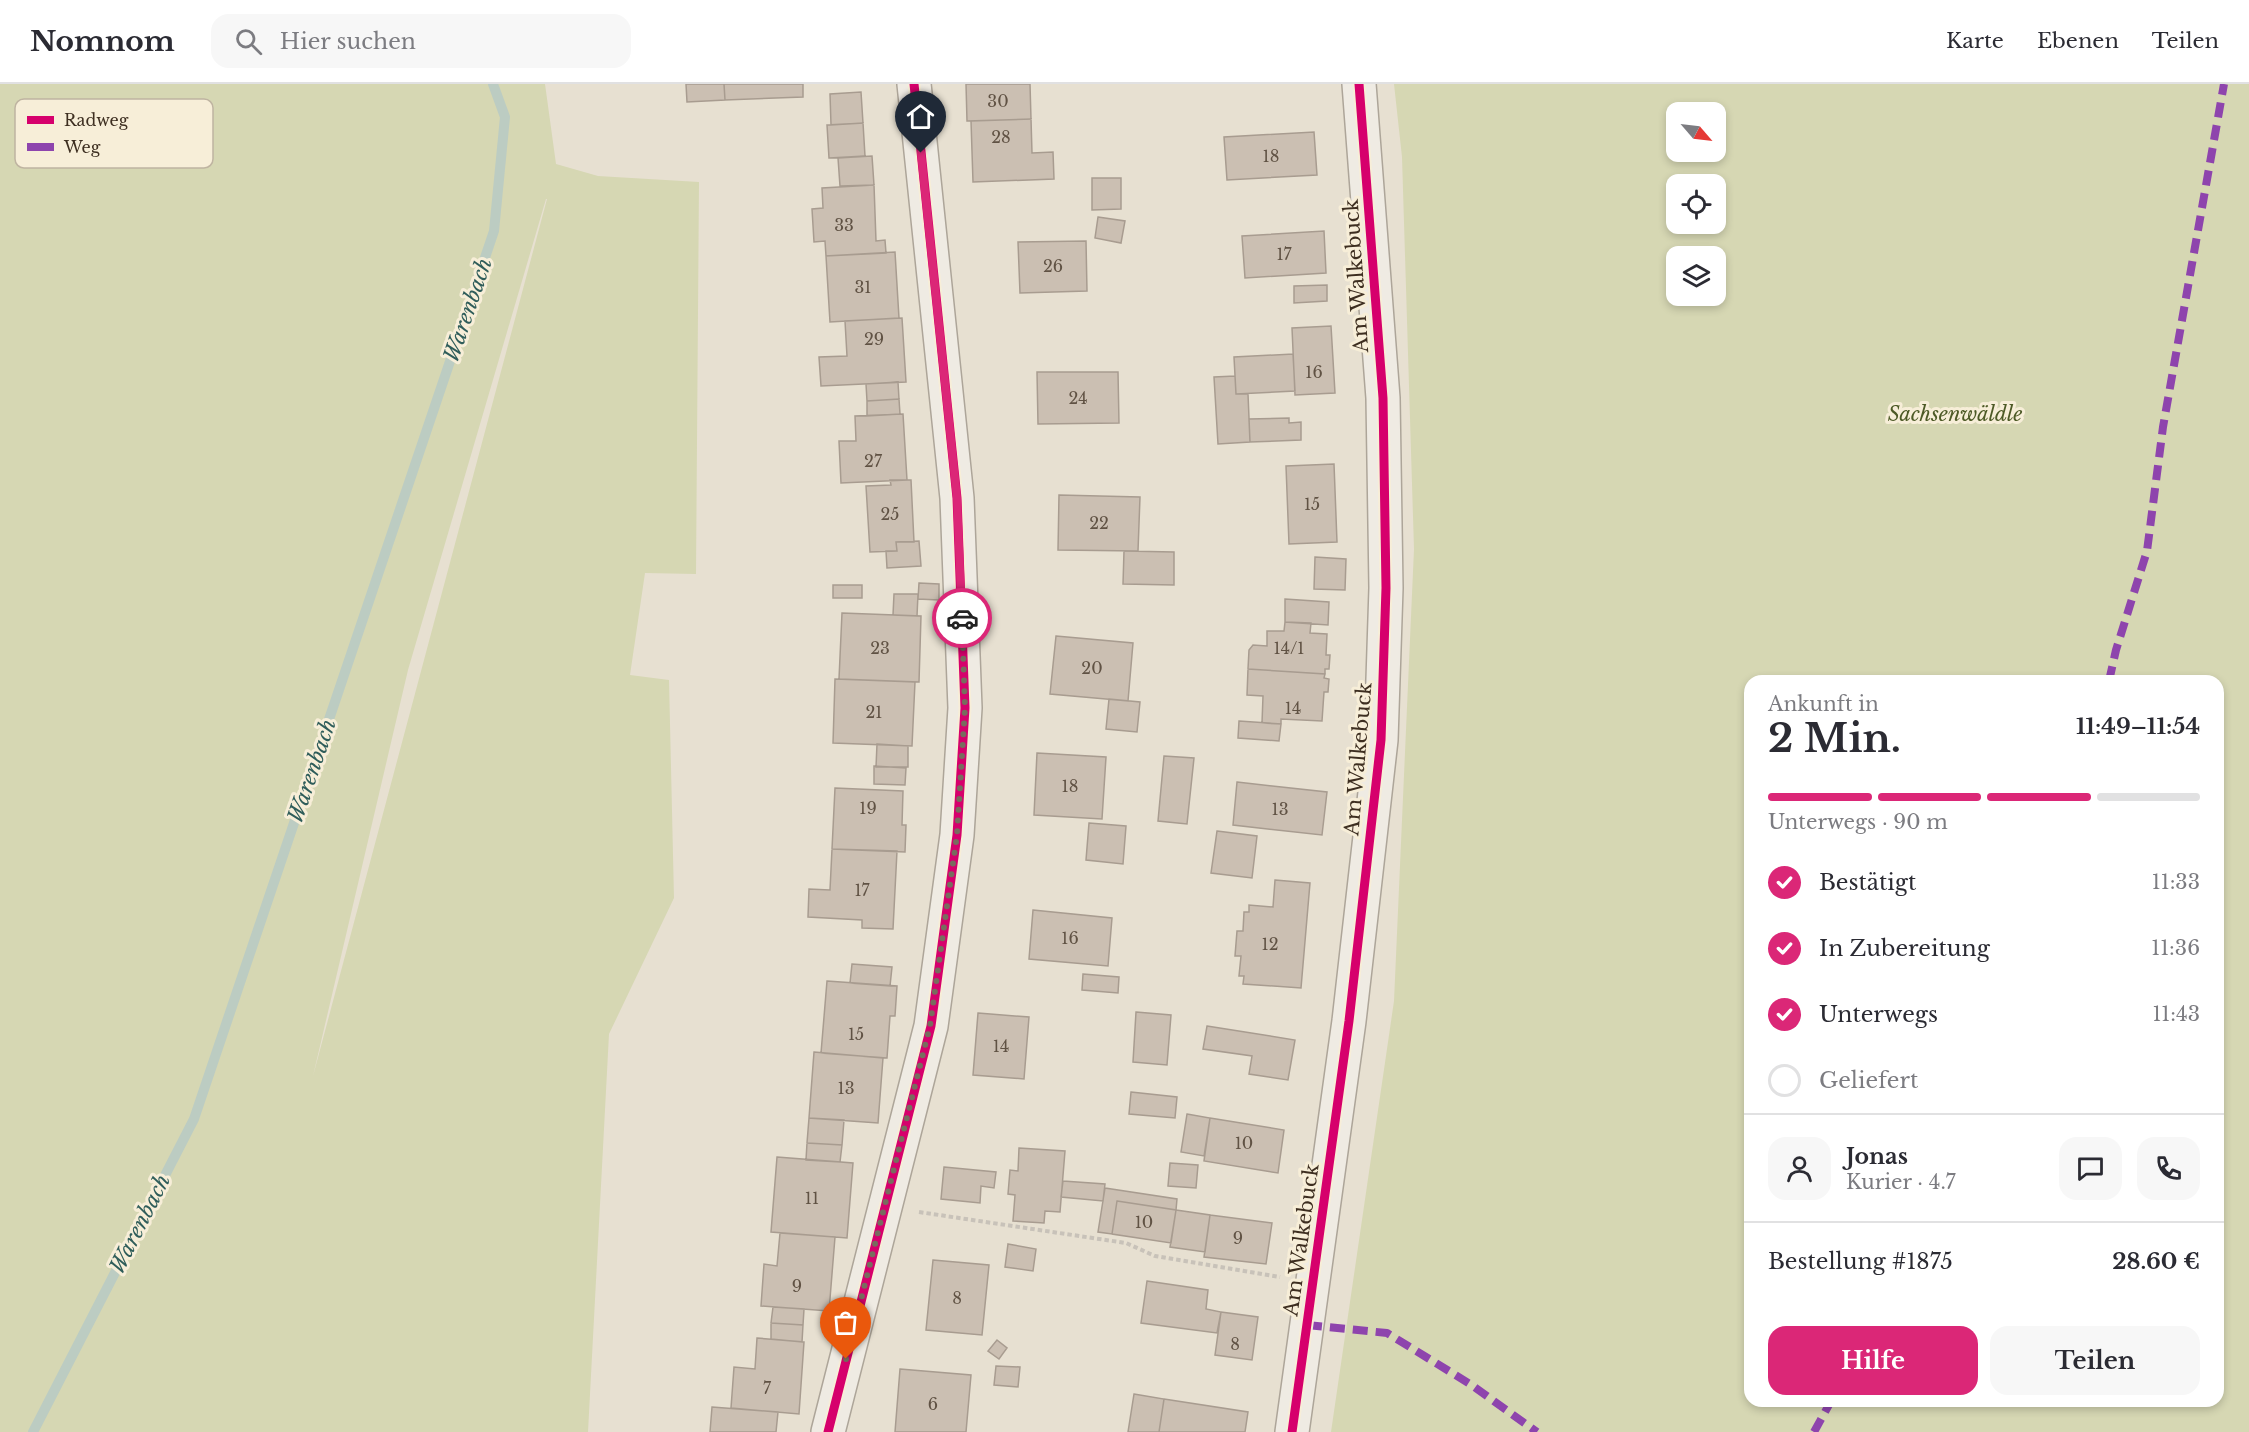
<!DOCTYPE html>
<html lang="de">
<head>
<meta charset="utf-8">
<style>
	:root { --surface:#fff; --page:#f7f7f7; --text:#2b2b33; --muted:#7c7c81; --line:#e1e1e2; --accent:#db2777 }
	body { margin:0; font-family:"Libre Baskerville",serif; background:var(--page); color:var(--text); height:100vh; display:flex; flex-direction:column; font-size:22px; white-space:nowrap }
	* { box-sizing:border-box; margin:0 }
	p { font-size:20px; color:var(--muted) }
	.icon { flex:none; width:33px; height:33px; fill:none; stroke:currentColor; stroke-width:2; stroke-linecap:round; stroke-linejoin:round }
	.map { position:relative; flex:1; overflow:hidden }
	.sheet { position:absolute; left:1744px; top:591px; width:480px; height:732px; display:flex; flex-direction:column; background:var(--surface); border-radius:18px; box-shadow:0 3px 9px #0003 }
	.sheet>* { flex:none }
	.needle { width:39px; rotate:118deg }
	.buttons { position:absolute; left:1666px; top:18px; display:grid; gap:12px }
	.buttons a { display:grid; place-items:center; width:60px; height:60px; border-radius:12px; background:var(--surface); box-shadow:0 3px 9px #0003; font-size:30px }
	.pin { position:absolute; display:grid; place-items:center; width:51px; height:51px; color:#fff; margin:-62px -26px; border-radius:50% 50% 50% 0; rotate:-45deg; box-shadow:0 0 6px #0007 }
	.pin .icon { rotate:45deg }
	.courier { position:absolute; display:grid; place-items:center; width:60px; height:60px; margin:-30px; border:4px solid #db2777; border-radius:50%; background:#fff; color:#222; box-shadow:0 2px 8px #0007 }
	.overview em { font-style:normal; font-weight:800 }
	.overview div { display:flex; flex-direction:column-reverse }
	.overview { display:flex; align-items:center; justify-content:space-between; height:102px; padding:0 24px }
	h1 { font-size:39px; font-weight:800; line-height:45px }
	.bar { display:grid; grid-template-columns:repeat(4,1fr); gap:9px 6px; align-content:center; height:72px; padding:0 24px }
	.bar i { height:8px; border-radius:4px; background:var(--line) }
	.bar .on { background:var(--accent) }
	.bar p { grid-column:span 4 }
	.line { display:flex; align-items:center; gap:15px; padding:0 24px; border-top:2px solid var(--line) }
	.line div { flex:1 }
	.round { display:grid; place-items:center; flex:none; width:63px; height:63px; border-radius:18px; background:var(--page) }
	ol { padding:0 24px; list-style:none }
	li { display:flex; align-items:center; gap:18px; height:66px }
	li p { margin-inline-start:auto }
	li .icon { padding:6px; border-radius:50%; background:var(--accent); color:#fff; stroke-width:4 }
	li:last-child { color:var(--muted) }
	li i { width:33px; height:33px; border:3px solid var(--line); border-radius:50% }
	.action { display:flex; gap:12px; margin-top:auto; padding:12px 24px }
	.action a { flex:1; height:69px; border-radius:18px; background:var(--accent); color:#fff; font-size:24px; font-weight:800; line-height:69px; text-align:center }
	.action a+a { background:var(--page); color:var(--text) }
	header { display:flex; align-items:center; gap:36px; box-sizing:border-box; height:84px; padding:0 30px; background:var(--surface); border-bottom:2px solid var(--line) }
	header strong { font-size:28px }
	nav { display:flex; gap:33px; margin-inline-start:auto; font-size:21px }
	.search { width:420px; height:54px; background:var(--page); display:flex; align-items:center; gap:15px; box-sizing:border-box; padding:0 21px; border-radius:18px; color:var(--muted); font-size:22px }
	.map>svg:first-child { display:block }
	.green { fill:#d6d7b3; fill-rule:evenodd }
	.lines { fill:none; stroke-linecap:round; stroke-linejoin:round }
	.stream { stroke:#bcccc2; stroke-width:10 }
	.building { fill:#cbbfb2; stroke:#a89c90; stroke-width:1.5 }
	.minor-casing { stroke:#ada599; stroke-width:36 }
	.path { stroke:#c8c2b9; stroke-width:4; stroke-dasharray:4.5 3; stroke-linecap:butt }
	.minor { stroke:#efebe3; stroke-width:33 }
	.quiet { stroke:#8e44ad; stroke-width:8; stroke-dasharray:15 8; stroke-linecap:butt }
	.cycleway-casing { stroke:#f7eed8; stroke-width:13 }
	.cycleway { stroke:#d6006c; stroke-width:9 }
	.done { stroke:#786c5e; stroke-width:6; stroke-dasharray:0 10.8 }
	.route { stroke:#db2777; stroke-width:8 }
	.labels { text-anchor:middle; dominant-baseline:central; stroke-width:6; stroke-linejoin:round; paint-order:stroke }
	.number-label { font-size:16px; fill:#605244 }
	.street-label { font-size:20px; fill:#3d2e20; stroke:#f7eed8 }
	.park-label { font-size:20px; font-style:italic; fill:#4d5a26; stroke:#f7eed8 }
	.water-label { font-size:21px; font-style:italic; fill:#2f5d5a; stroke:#f7eed8 }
	.key { fill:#f7eed8; stroke:#bfb4a1; stroke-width:1.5 }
	.key-label { font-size:16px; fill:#3d2e20 }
</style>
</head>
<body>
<header>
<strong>Nomnom</strong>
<div class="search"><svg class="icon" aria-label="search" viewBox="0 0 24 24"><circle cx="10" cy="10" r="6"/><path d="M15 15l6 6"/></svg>Hier suchen</div>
<nav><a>Karte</a><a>Ebenen</a><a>Teilen</a></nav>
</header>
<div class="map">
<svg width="2249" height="1348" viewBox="0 0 2249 1348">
	<rect width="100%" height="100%" fill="#e7e0d1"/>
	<path class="green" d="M0,0H545L556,80L598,92L699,98L696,490L645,489L630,591L669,596L674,814L609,950L588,1348H0ZM546,115H547L313,992L408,586Z
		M1394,0H2249V1348H1331L1394,917L1414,465L1402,73ZM1677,28H1716V68H1677ZM1677,100H1716V140H1677ZM1716,172V212H1677V172ZM1750,597H2218V1317H1750Z"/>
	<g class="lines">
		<path class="stream" d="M33,1348L194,1035L494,147L505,33L493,0"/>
	</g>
	<path class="building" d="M686,0H724L725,16L687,18Z
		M724,0H803V13L725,16Z
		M966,0H1030L1031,35L967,37Z
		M861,8L863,39L831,41L830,10Z
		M1031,35L1032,69L1053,68L1054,95L973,98L971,37Z
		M863,39L865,72L829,74L827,41Z
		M1314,48L1317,91L1227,96L1224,53Z
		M872,72L874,101L840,102L838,74Z
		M1092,94H1121V125L1092,126Z
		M874,101L876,157L885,156L886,169L826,172L825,157L814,158L812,125L823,124L822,104Z
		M1098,133L1125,137L1121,159L1095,154Z
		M1324,147L1326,189L1245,194L1242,152Z
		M1086,157L1087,207L1020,209L1018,158Z
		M895,168L899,234L830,238L826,172Z
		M1327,201V217L1294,219V202Z
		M902,234L906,298L821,302L819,273L847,272L845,237Z
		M1331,242L1335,309L1295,311L1292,244Z
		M1293,270L1295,307L1236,310L1234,273Z
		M1037,288H1118L1119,339L1038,340Z
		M1235,292L1236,310H1248L1250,358L1218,360L1214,293Z
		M898,298L899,315L867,317L866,300Z
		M899,315L900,330L867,332V317Z
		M903,330L907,396L841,399L839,357H856L855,332Z
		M1289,334V339L1301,338V356L1250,358L1249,335Z
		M1334,380L1337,458L1289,460L1286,382Z
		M890,396H911L914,458H896L897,467L870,468L866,402L891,401Z
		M1059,411L1140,413L1138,467L1058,466Z
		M919,457L921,482L887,484L886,467H897L896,458Z
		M1124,467L1174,468V501L1123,500Z
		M1315,473L1346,475L1345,506L1314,505Z
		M919,499L939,500V516L918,515Z
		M833,501H862V514H833Z
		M894,510H918L917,532L893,531Z
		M1285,515L1329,518L1328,541L1285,538Z
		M842,529L921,532L919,598L839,595Z
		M1285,538L1311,539L1310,549L1327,550L1326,571H1330L1329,585H1325V590L1248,585L1249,566L1253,561L1267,562V547H1284Z
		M1056,552L1133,559L1128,617L1050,610Z
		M1248,585L1325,590L1324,594L1329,595L1328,608H1324L1322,637L1281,635V640L1262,639L1263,612L1247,611Z
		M835,595L915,598L912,662L833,659Z
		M1109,615L1140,618L1137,648L1106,645Z
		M1239,637L1281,640L1279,657L1238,654Z
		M877,660L908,662V683H876Z
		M1037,669L1106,673L1102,735L1034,731Z
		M1164,672L1194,674L1187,740L1158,737Z
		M874,682L906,684L905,701L874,700Z
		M1237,698L1327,708L1322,751L1233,741Z
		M835,704L903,707L902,741H906L905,768L832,765Z
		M1089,739L1126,742L1123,780L1086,776Z
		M1217,747L1257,752L1252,794L1211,789Z
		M832,765L897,767L893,845L862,844V836L808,833L809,805L830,806Z
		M1275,796L1310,799L1301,904L1243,900L1244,892H1239L1241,872H1235L1237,847H1243L1244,828H1249V821L1273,823Z
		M1033,826L1112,834L1108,882L1029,875Z
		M852,880L892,883L890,902L850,899Z
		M1083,890L1119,893L1118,909L1082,906Z
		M827,897L897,902L895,932H890L887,974L821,969Z
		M1136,928L1171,931L1167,981L1133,978Z
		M978,929L1029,933L1024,995L973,991Z
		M1207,942L1295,956L1288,996L1249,990L1252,972L1203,965Z
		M814,968L883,974L878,1039L809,1034Z
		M1131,1008L1177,1013L1175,1034L1129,1030Z
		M1187,1030L1210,1034L1204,1072L1181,1068Z
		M809,1034L844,1036L842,1061L807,1059Z
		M1210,1034L1284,1046L1278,1089L1204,1077Z
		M807,1059L842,1061L840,1078L806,1076Z
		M1019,1064L1065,1067L1060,1128L1045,1127L1044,1139L1013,1137L1015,1111L1008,1110L1010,1086L1018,1087Z
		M777,1073L853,1079L847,1154L771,1148Z
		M1170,1079L1198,1081L1196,1104L1168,1102Z
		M944,1083L996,1088L994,1104L981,1102L980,1119L941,1115Z
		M1063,1097L1105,1100L1103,1117L1061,1113Z
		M1105,1104L1177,1115L1176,1126L1117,1117L1112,1150L1098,1148Z
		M1117,1117L1176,1126L1171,1159L1112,1150Z
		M1176,1126L1210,1131L1205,1168L1170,1163Z
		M1210,1131L1272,1139L1266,1180L1204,1173Z
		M780,1149L835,1153L829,1227L761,1222L764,1180L777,1182Z
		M1008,1160L1036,1165L1033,1187L1005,1183Z
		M933,1176L989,1181L982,1251L926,1246Z
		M1147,1197L1208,1206L1206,1225L1221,1228L1217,1249L1141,1239Z
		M773,1223L804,1225L803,1241L771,1239Z
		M1221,1228L1258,1233L1252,1276L1215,1271Z
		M771,1239L803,1241L802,1258L771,1255Z
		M757,1254L804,1258L799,1330L731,1324L734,1283L755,1285Z
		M997,1256L1007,1264L999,1275L988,1267Z
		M996,1282L1020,1283L1018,1303L994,1301Z
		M900,1285L971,1291L966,1348H895Z
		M1134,1310L1164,1315L1159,1348H1128Z
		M1164,1315L1248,1328L1245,1348H1159Z
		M712,1323L778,1328L776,1348H710Z"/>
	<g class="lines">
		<defs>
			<path id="minor" d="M828,1348L931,942L957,751L965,624L957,414L914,0
				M1292,1348L1349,937L1381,656L1386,504L1383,314L1359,0"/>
		</defs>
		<use href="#minor" class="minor-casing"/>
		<path class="path" d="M919,1128L1126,1159L1155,1172L1280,1193"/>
		<use href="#minor" class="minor"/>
		<path class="quiet" d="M2109,597L2116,566L2147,467L2163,343L2224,0
			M1307,1241L1387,1249L1470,1300L1537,1348
			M1814,1348L1831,1317"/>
		<defs>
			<path id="cycleway" d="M828,1348L931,942L957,751L965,624L957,414L914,0
				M1292,1348L1349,937L1381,656L1386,504L1383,314L1359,0"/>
		</defs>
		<use href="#cycleway" class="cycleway-casing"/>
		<use href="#cycleway" class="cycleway"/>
	</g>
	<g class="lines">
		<path class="done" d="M846,1275L930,942L957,751L965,624L962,534"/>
		<path class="route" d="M921,69L957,414L962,534"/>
	</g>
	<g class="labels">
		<g class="number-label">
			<text x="998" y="17">30</text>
			<text x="1001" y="53">28</text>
			<text x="1271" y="72">18</text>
			<text x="844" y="141">33</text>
			<text x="1284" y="170">17</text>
			<text x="1053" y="182">26</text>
			<text x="863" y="203">31</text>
			<text x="874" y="255">29</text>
			<text x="1314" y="288">16</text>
			<text x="1078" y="314">24</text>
			<text x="873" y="377">27</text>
			<text x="1312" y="420">15</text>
			<text x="890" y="430">25</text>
			<text x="1099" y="439">22</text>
			<text x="880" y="564">23</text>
			<text x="1289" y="564">14/1</text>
			<text x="1092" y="584">20</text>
			<text x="1293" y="624">14</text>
			<text x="874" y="628">21</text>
			<text x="1070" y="702">18</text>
			<text x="868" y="724">19</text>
			<text x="1280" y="725">13</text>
			<text x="862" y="806">17</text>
			<text x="1070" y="854">16</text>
			<text x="1270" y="860">12</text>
			<text x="856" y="950">15</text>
			<text x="1001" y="962">14</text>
			<text x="846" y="1004">13</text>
			<text x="1244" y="1059">10</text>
			<text x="812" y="1114">11</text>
			<text x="1144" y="1138">10</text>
			<text x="1238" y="1154">9</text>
			<text x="797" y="1202">9</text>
			<text x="957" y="1214">8</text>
			<text x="1235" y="1260">8</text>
			<text x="767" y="1304">7</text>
			<text x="933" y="1320">6</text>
		</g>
		<g class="street-label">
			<text transform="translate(1356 192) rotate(-94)">Am Walkebuck</text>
			<text transform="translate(1358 675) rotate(-85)">Am Walkebuck</text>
			<text transform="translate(1301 1156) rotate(-82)">Am Walkebuck</text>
		</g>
		<g class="park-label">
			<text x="1955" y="330">Sachsenwäldle</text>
		</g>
		<g class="water-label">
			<text transform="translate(468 226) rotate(-71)">Warenbach</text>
			<text transform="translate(312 687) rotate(-71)">Warenbach</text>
			<text transform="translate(140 1140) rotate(-63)">Warenbach</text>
		</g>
	</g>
	<rect x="15" y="15" width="198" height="69" rx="9" class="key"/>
	<rect x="27" y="32" width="27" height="8" fill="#d6006c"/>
	<rect x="27" y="59" width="27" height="8" fill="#8e44ad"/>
	<g class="key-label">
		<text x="64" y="42">Radweg</text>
		<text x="64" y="69">Weg</text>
	</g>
</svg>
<div class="buttons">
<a><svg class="needle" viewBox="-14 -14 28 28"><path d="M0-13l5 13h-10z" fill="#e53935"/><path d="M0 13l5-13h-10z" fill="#7c7c81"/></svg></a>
<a><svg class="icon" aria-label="locate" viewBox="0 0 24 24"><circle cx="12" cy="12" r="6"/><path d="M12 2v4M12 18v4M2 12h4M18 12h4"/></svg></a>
<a><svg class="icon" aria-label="layers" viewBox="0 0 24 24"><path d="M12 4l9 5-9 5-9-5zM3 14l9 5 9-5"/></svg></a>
</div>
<div class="pin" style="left:846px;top:1275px;background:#ea580c"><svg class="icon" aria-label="bag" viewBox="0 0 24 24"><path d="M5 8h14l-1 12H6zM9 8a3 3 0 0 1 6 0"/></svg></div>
<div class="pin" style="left:921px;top:69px;background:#1f2937"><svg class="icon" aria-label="home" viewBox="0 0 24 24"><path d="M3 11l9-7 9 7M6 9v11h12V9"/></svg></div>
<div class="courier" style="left:962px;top:534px"><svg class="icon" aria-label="car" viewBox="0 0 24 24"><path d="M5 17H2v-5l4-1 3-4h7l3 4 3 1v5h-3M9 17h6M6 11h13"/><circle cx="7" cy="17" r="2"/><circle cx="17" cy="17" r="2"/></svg></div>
<section class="sheet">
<div class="overview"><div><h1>2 Min.</h1><p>Ankunft in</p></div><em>11:49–11:54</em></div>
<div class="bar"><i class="on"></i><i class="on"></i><i class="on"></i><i></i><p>Unterwegs · 90 m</p></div>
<ol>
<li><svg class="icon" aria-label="check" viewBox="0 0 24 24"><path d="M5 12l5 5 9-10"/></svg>Bestätigt<p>11:33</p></li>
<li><svg class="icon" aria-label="check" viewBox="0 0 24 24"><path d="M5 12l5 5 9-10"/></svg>In Zubereitung<p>11:36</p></li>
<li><svg class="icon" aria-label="check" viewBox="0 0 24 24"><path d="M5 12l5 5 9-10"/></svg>Unterwegs<p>11:43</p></li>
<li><i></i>Geliefert</li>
</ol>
<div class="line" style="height:108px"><a class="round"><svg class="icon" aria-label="person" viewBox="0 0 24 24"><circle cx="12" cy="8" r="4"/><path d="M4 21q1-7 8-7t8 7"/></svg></a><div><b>Jonas</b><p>Kurier · 4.7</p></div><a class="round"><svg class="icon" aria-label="chat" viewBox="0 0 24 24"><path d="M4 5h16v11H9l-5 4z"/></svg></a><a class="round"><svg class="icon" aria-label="phone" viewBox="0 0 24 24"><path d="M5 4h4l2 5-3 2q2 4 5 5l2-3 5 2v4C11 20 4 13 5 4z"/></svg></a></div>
<div class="line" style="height:78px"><div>Bestellung #1875</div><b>28.60 €</b></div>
<div class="action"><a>Hilfe</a><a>Teilen</a></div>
</section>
</div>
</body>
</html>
